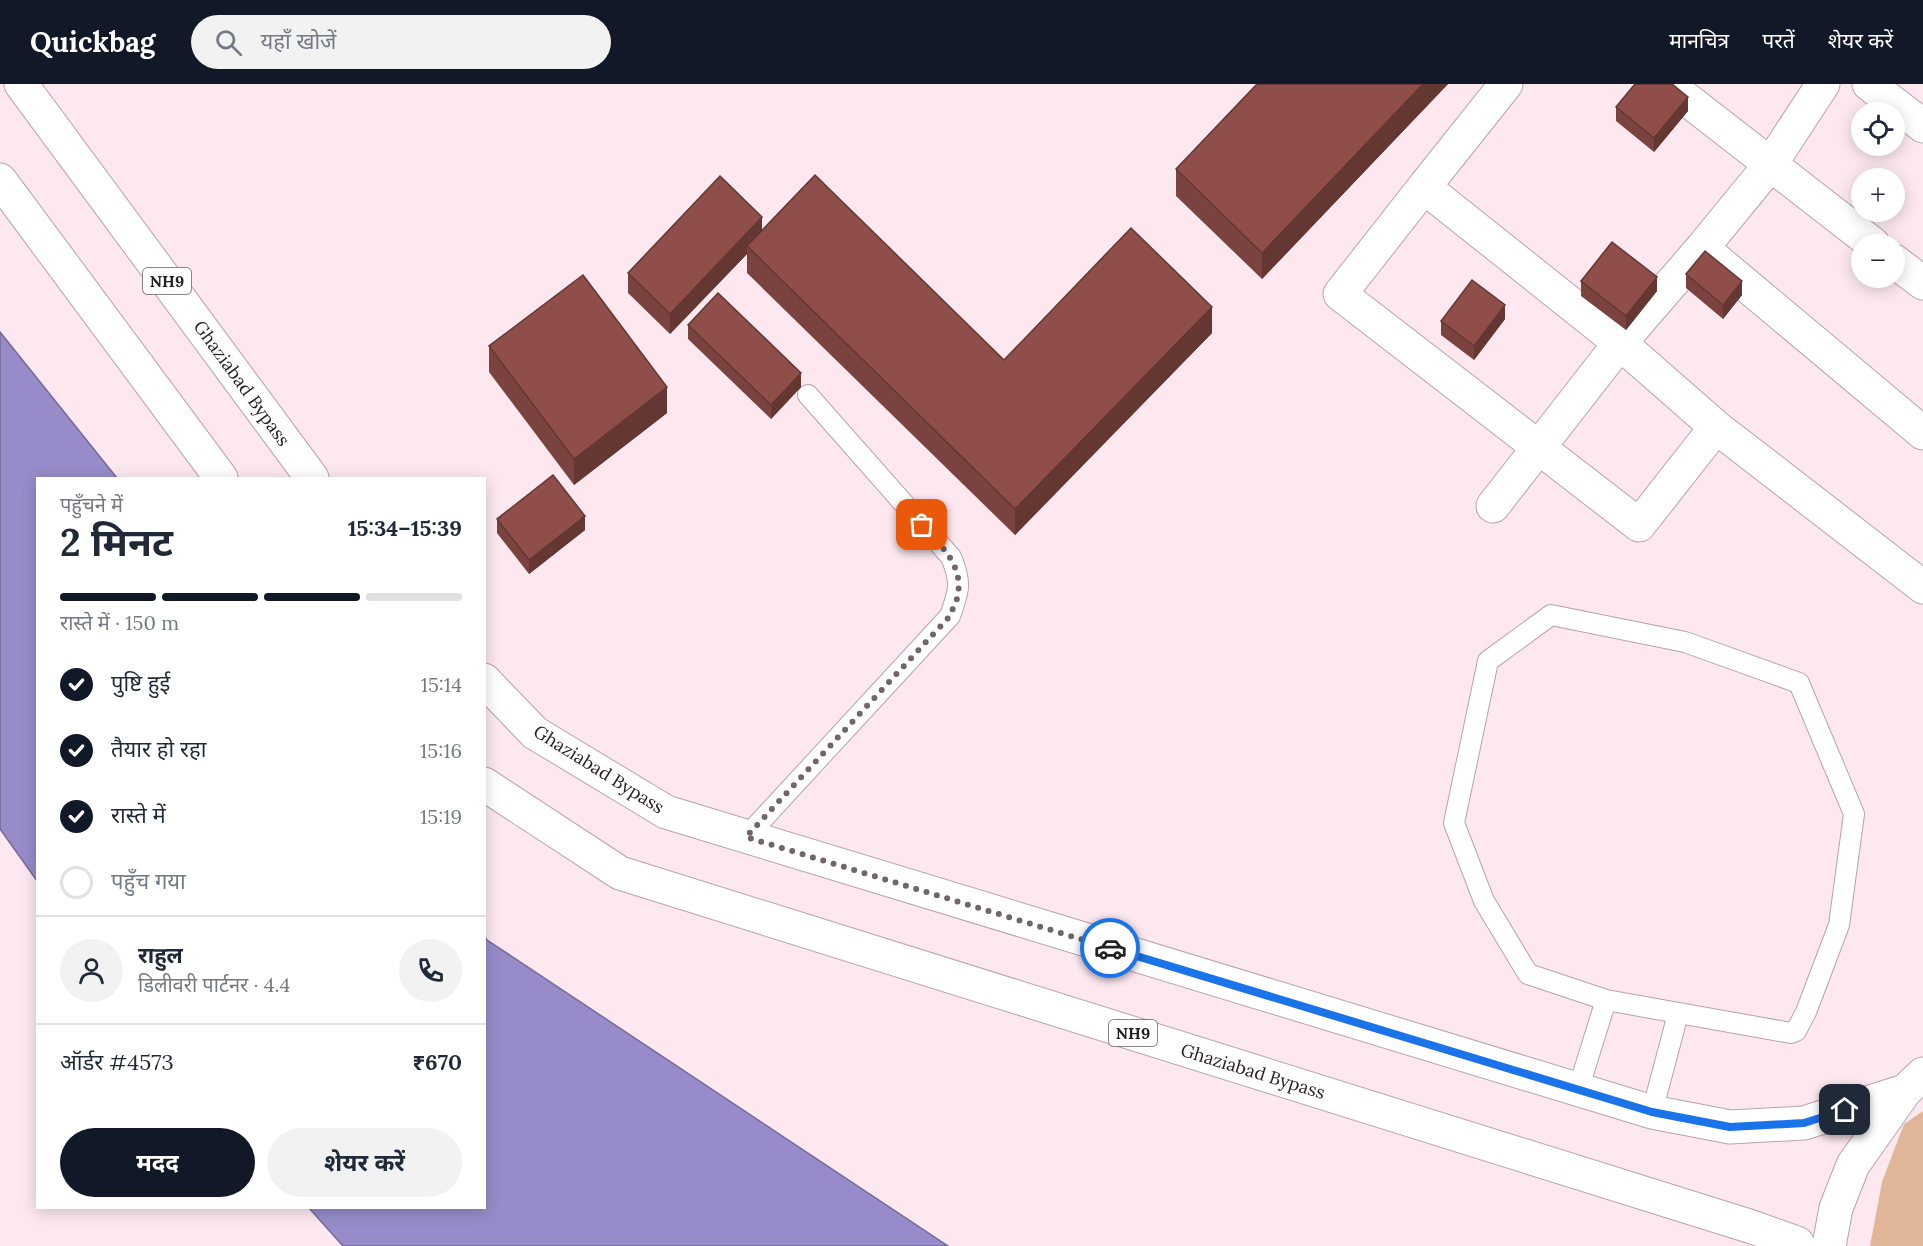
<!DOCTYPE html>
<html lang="hi">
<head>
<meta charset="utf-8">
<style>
	:root { --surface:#fff; --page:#f2f2f3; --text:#1f2937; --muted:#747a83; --line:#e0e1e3; --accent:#111827 }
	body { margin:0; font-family:Lora,"Noto Sans Devanagari",serif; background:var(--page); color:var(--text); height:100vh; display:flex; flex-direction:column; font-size:22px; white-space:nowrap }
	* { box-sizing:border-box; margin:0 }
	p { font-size:20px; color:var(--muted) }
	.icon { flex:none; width:33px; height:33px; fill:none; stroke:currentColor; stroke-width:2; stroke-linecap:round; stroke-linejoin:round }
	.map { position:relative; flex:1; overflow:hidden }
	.drawer { position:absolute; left:36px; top:393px; width:450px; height:732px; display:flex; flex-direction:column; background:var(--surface); border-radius:0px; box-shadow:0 3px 15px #0003 }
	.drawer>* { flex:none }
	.buttons { position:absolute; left:1851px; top:18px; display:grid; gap:12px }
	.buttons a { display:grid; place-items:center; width:54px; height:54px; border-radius:50%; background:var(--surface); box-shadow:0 3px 15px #0003; font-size:30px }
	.pin { position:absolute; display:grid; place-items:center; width:51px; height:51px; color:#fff; margin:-26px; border-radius:12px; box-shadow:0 3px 9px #0006 }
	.courier { position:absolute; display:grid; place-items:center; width:60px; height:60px; margin:-30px; border:4px solid #1a73e8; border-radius:50%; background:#fff; color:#222; box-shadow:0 2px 8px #0007 }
	.overview em { font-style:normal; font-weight:700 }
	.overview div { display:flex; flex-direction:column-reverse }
	.overview { display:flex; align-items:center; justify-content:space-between; height:102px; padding:0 24px }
	h1 { font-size:39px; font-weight:700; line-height:45px }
	.bar { display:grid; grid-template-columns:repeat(4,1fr); gap:9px 6px; align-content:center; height:72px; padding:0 24px }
	.bar i { height:8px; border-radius:4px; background:var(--line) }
	.bar .active { background:var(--accent) }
	.bar p { grid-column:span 4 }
	.line { display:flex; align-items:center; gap:15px; padding:0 24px; border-top:2px solid var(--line) }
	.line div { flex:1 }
	.round { display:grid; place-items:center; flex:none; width:63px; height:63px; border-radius:32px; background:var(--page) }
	ol { padding:0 24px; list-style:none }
	li { display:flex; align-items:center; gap:18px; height:66px }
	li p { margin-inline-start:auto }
	li .icon { padding:6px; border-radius:50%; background:var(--accent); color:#fff; stroke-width:4 }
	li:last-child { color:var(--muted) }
	li i { width:33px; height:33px; border:3px solid var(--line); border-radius:50% }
	.button { display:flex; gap:12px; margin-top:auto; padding:12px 24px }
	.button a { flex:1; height:69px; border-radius:36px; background:var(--accent); color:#fff; font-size:24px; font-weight:700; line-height:69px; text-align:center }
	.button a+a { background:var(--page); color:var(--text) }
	header { display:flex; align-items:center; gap:36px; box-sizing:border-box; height:84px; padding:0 30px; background:var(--accent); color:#fff }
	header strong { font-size:28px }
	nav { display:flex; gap:33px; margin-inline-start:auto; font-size:21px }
	.search { width:420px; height:54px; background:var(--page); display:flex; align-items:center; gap:15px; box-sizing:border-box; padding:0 21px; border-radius:33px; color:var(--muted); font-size:22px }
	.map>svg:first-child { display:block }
	.green { fill:#e1b698 }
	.water { fill:#978cc9; stroke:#756b97; stroke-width:1.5 }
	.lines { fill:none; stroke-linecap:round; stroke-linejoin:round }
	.service-casing { stroke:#baa2ab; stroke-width:22 }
	.minor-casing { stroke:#baa2ab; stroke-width:35 }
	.trunk-casing { stroke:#baa2ab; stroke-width:35 }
	.service { stroke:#fff; stroke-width:20 }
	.minor { stroke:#fff; stroke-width:33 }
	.trunk { stroke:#fff; stroke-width:33 }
	.wall { fill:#7b433f }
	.shaded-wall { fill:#643733 }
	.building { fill:#8f4e49; stroke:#643733; stroke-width:1.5 }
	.done { stroke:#72656a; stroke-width:6; stroke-dasharray:0 10.8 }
	.route { stroke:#1a73e8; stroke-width:8 }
	.labels { text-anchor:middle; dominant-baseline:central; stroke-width:6; stroke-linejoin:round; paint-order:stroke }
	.shield { fill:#fcfcfc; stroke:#676163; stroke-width:1.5 }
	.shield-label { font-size:16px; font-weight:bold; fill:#271e22 }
	.street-label { font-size:18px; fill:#271e22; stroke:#fcfcfc }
</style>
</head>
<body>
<header>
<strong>Quickbag</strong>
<div class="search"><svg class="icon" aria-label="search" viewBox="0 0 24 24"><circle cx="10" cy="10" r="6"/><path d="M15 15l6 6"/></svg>यहाँ खोजें</div>
<nav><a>मानचित्र</a><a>परतें</a><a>शेयर करें</a></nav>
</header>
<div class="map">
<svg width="1923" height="1162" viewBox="0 0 1923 1162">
	<rect width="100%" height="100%" fill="#fde8f0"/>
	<path class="green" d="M1923,1027V1162H1870L1882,1098L1904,1040Z"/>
	<path class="water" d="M0,248L117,394H38L37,797L0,745Z
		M485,853L487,856L948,1162H343L309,1124H484Z"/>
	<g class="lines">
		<defs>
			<path id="service" d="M1551,531L1685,558L1799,599L1854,730L1839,841L1806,928L1796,947L1791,949L1606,916L1528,890L1484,817L1454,739L1488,577Z
				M746,753L950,532C959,507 962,499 951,473L808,311
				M1578,1006L1606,916
				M1652,1028L1678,930"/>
			<path id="minor" d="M1506,0L1424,103L1620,259L1716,343L1923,503
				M1667,0L1873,160
				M1869,0L1923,42
				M1424,103L1340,210L1639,441L1716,343
				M1708,169L1923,349
				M1894,177L1923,199
				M1493,422L1620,259L1702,164L1770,81L1823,0"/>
			<path id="trunk" d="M21,0L312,394
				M0,96L221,394
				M484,596L535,649L666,728L1652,1028L1730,1043L1804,1039L1905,1007
				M484,700L620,789L1749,1142L1797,1159L1799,1162
				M1829,1162L1836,1124L1853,1081L1905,1007L1923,990"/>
		</defs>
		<use href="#service" class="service-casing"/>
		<use href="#minor" class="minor-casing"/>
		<use href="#trunk" class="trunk-casing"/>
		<use href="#service" class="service"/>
		<use href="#minor" class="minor"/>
		<use href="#trunk" class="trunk"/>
	</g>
	<path class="wall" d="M1448,0L1262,195L1176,112V85Z
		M1616,23L1688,27L1654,68L1616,37Z
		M762,146L1004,276L1212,249L1015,451L747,189V170L670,250L628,209V189Z
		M1686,190L1742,211L1723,235L1686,204Z
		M1581,197L1657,207L1626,246L1581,212Z
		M1505,235L1474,276L1441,251V237Z
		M688,241L801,303L771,335L688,255Z
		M489,262L667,329L574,401L489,288Z
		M497,435L585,446L529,490L497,449Z"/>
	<path class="shaded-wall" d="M1423,0H1448L1262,195V169Z
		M1688,13V27L1654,68V54Z
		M762,133V153L747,162V170L670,250V230Z
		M1657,193V207L1626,246V232Z
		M1742,197V211L1723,235V221Z
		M1505,221V235L1474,276V262Z
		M1212,223V249L1015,451V425Z
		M801,289V303L771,335V321Z
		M667,303V329L574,401V375Z
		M585,432V446L529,490V476Z"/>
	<path class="building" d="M1257,0H1423L1262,169L1176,85Z
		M1635,0H1672L1688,13L1654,54L1616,23Z
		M815,91L1004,276L1131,144L1212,223L1015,425L747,162Z
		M720,92L762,133L670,230L628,189Z
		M1612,158L1657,193L1626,232L1581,197Z
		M1705,167L1742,197L1723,221L1686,190Z
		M583,191L667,303L574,375L489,262Z
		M1472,196L1505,221L1474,262L1441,237Z
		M718,209L801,289L771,321L688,241Z
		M553,391L585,432L529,476L497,435Z"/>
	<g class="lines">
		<path class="done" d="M922,441C940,461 963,480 958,510C957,518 952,525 950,532L746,753L1110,864"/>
		<path class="route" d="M1110,864L1652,1028L1730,1043L1804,1039L1845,1026"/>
	</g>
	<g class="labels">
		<g class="shield">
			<rect x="143" y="184" width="48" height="26" rx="4.5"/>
			<rect x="1109" y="936" width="48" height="26" rx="4.5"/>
		</g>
		<g class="shield-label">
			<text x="167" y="197">NH9</text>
			<text x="1133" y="949">NH9</text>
		</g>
		<g class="street-label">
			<text transform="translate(242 299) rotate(54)">Ghaziabad Bypass</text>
			<text transform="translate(599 685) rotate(32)">Ghaziabad Bypass</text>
			<text transform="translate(1253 987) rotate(17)">Ghaziabad Bypass</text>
		</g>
	</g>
</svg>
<div class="buttons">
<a><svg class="icon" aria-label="locate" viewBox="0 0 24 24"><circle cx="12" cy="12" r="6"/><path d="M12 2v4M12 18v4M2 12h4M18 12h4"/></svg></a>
<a>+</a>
<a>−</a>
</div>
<div class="pin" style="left:922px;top:441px;background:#ea580c"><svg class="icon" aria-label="bag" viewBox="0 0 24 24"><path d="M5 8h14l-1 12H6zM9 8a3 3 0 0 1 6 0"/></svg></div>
<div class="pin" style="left:1845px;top:1026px;background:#1f2937"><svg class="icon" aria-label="home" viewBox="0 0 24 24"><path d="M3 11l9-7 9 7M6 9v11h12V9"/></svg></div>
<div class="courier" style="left:1110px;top:864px"><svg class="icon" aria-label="car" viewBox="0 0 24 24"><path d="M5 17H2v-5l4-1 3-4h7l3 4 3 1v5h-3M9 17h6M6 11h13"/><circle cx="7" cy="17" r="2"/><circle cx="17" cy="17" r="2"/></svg></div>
<section class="drawer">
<div class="overview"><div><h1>2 मिनट</h1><p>पहुँचने में</p></div><em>15:34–15:39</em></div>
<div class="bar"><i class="active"></i><i class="active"></i><i class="active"></i><i></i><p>रास्ते में · 150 m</p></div>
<ol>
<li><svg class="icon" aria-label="check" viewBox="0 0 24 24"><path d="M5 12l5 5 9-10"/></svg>पुष्टि हुई<p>15:14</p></li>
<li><svg class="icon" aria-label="check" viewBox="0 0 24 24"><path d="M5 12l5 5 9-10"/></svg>तैयार हो रहा<p>15:16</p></li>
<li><svg class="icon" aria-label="check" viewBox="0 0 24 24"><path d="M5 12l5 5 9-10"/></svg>रास्ते में<p>15:19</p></li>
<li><i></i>पहुँच गया</li>
</ol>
<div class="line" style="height:108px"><a class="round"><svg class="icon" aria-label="person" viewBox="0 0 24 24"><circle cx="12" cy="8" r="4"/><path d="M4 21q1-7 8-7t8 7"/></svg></a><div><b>राहुल</b><p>डिलीवरी पार्टनर · 4.4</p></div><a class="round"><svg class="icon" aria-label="phone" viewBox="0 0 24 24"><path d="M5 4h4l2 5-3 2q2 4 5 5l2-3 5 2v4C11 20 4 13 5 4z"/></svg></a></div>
<div class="line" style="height:78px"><div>ऑर्डर #4573</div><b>₹670</b></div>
<div class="button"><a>मदद</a><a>शेयर करें</a></div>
</section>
</div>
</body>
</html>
